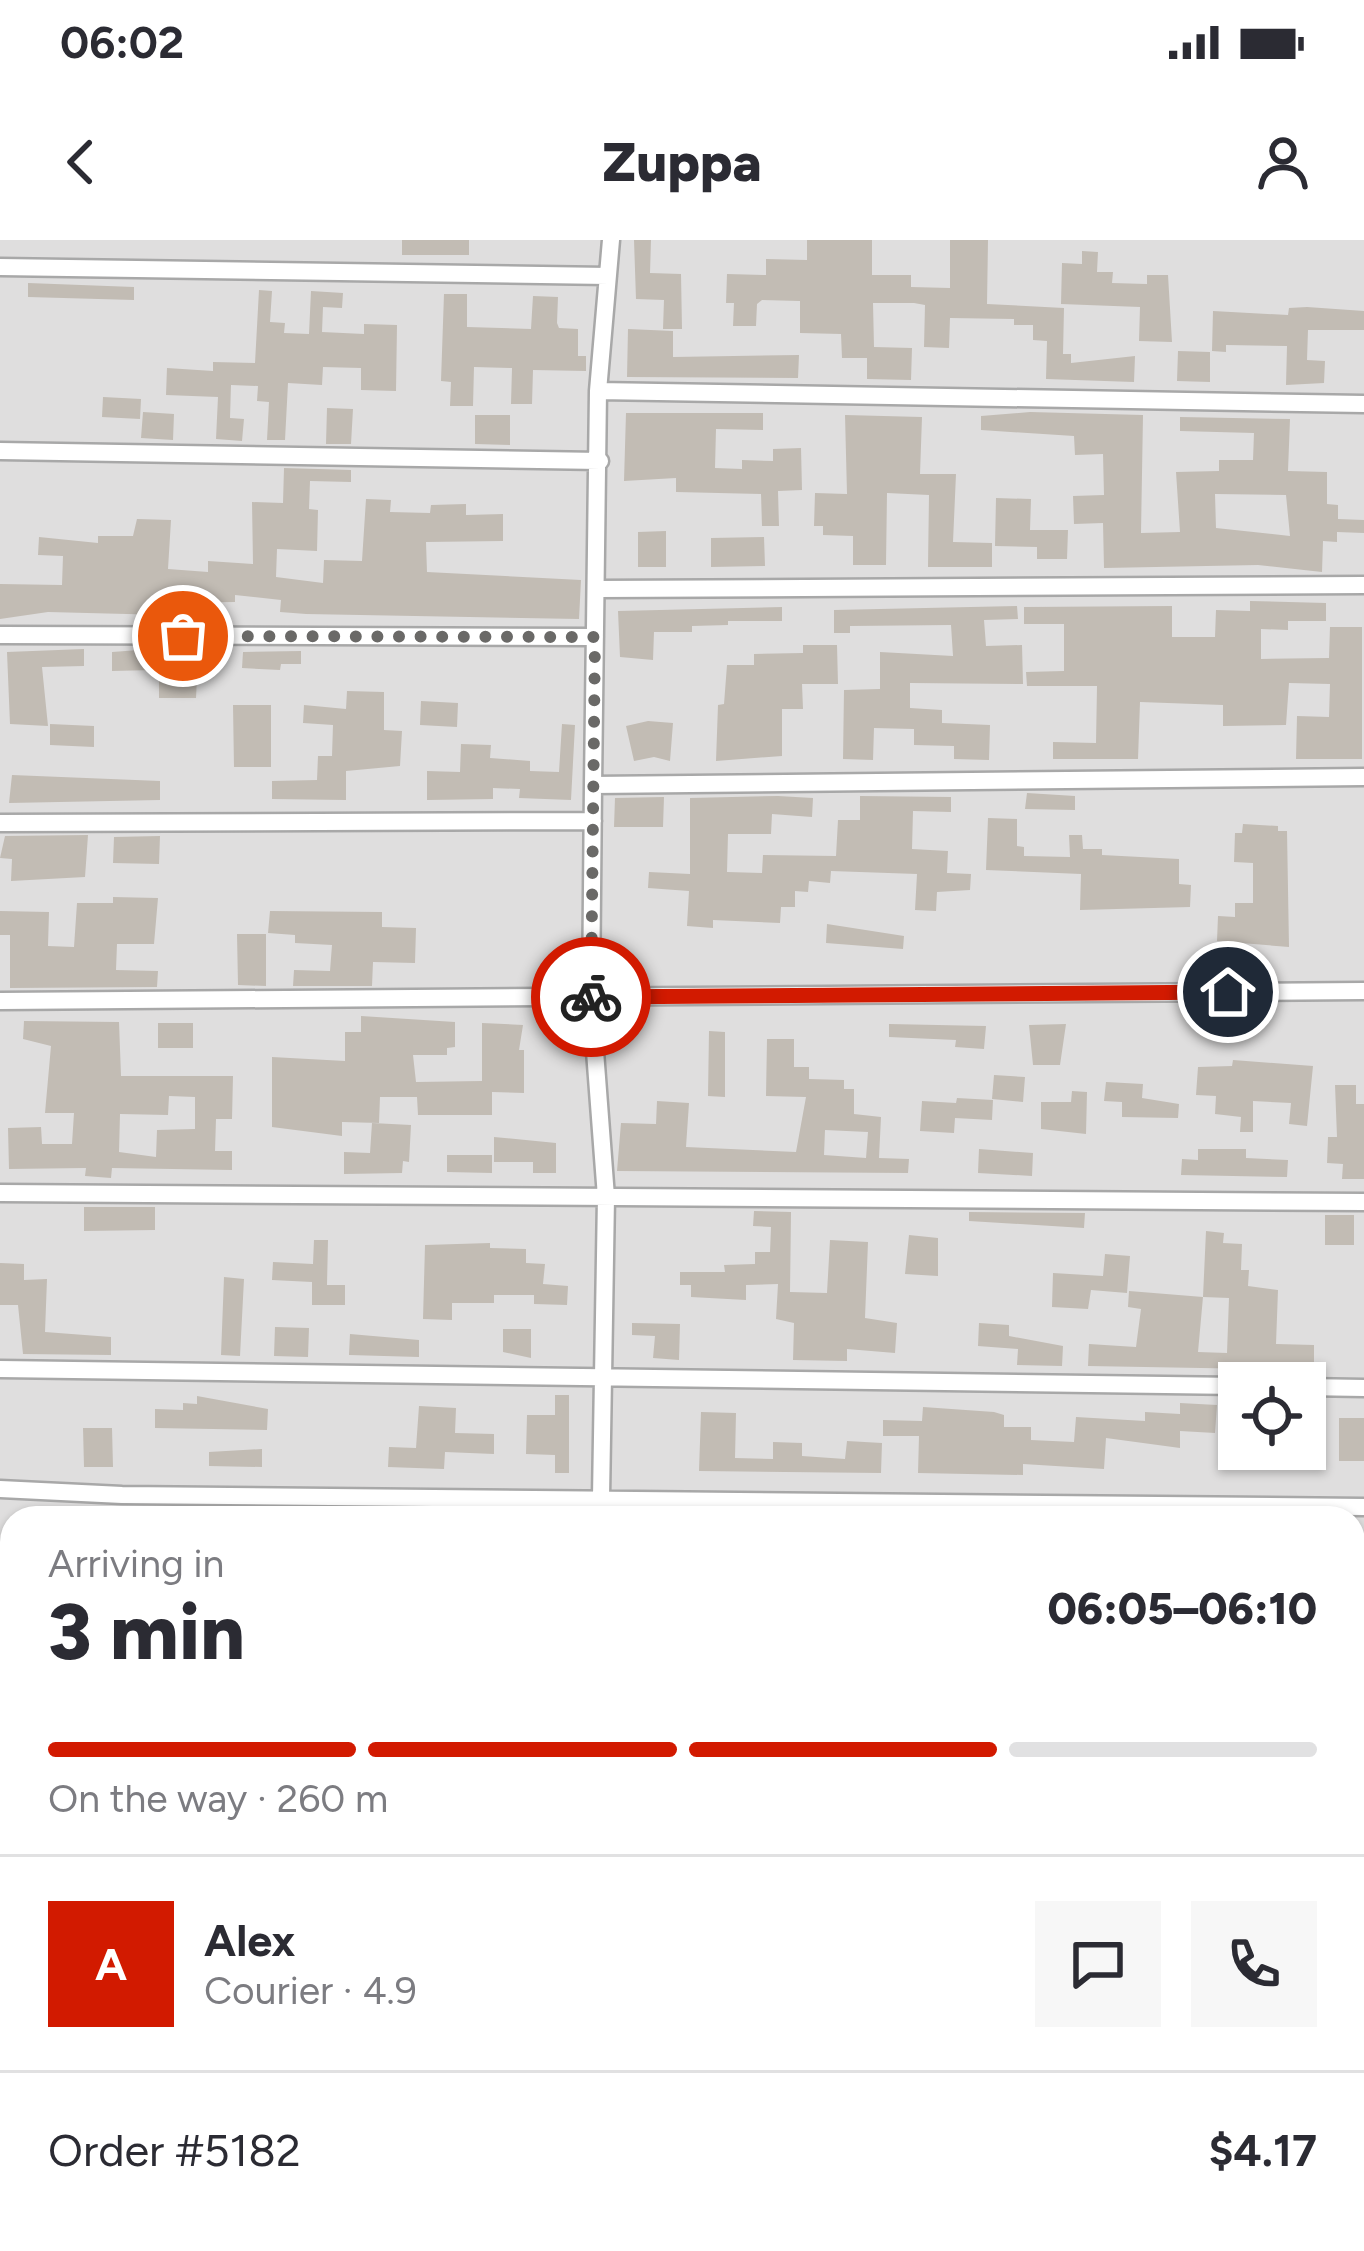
<!DOCTYPE html>
<html lang="en">
<head>
<meta charset="utf-8">
<style>
	:root { --surface:#fff; --page:#f7f7f7; --text:#2b2b33; --muted:#7c7c81; --line:#e1e1e2; --accent:#d21a00 }
	body { margin:0; font-family:Figtree,sans-serif; background:var(--page); color:var(--text); height:100vh; display:flex; flex-direction:column; font-size:45px; white-space:nowrap }
	* { box-sizing:border-box; margin:0 }
	p { font-size:39px; color:var(--muted) }
	.icon { flex:none; width:66px; height:66px; fill:none; stroke:currentColor; stroke-width:2; stroke-linecap:round; stroke-linejoin:round }
	.map { position:relative; flex:1; overflow:hidden }
	.drawer { position:absolute; left:0px; top:1266px; width:1365px; height:747px; display:flex; flex-direction:column; background:var(--surface); border-radius:36px 36px 0 0; box-shadow:0 3px 9px #0004 }
	.drawer>* { flex:none }
	.fabs { position:absolute; left:1218px; top:1122px; display:grid; gap:24px }
	.fabs a { display:grid; place-items:center; width:108px; height:108px; border-radius:0px; background:var(--surface); box-shadow:0 3px 9px #0004; font-size:60px }
	.pin { position:absolute; display:grid; place-items:center; width:102px; height:102px; color:#fff; margin:-51px; border:6px solid #fff; border-radius:50%; box-shadow:0 3px 12px #0007 }
	.courier { position:absolute; display:grid; place-items:center; width:120px; height:120px; margin:-60px; border:9px solid #d21a00; border-radius:50%; background:#fff; color:#222; box-shadow:0 3px 15px #0007 }
	.summary em { font-style:normal; font-weight:800 }
	.summary div { display:flex; flex-direction:column-reverse }
	.summary { display:flex; align-items:center; justify-content:space-between; height:204px; padding:0 48px }
	h1 { font-size:78px; font-weight:800; line-height:90px }
	.bar { display:grid; grid-template-columns:repeat(4,1fr); gap:18px 12px; align-content:center; height:144px; padding:0 48px }
	.bar i { height:15px; border-radius:9px; background:var(--line) }
	.bar .on { background:var(--accent) }
	.bar p { grid-column:span 4 }
	.line { display:flex; align-items:center; gap:30px; padding:0 48px; border-top:3px solid var(--line) }
	.line div { flex:1 }
	.round { display:grid; place-items:center; flex:none; width:126px; height:126px; border-radius:0px; background:var(--page) }
	.status { display:flex; justify-content:space-between; align-items:center; height:84px; padding:0 60px; background:var(--surface); direction:ltr }
	.status svg { height:33px; fill:currentColor }
	header { display:flex; justify-content:space-between; align-items:center; height:156px; padding:0 48px; background:var(--surface); font-size:54px; font-weight:800 }
	.map>svg:first-child { display:block }
	.residential { fill:#dfdede; fill-rule:evenodd }
	.building { fill:#c2bcb4; fill-rule:evenodd }
	.lines { fill:none; stroke-linecap:round; stroke-linejoin:round }
	.street-casing { stroke:#a8a8a8; stroke-width:21 }
	.street { stroke:#fff; stroke-width:16 }
	.done { stroke:#6a6967; stroke-width:12; stroke-dasharray:0 21.6 }
	.route { stroke:#d21a00; stroke-width:15 }
</style>
</head>
<body>
<div class="status"><b>06:02</b><svg viewBox="0 0 49 12"><path d="M0 12V9h3v3zM5 12V6h3v6zM10 12V3h3v9zM15 12V0h3v12zM26 1h20v11H26zM47 4h2v5h-2z"/></svg></div>
<header><svg class="icon" aria-label="back" viewBox="0 0 24 24"><path d="M15 5l-7 7 7 7"/></svg>Zuppa<svg class="icon" aria-label="person" viewBox="0 0 24 24"><circle cx="12" cy="8" r="4"/><path d="M4 21q1-7 8-7t8 7"/></svg></header>
<div class="map">
<svg width="1364" height="2011" viewBox="0 0 1364 2011">
	<rect width="100%" height="100%" fill="#f1efe8"/>
	<path class="residential" d="M0,0H1364V2011H0ZM1239,1143H1305V1209H1239ZM12,1278H1353V2001H12Z"/>
	<path class="building" d="M402,0H469V15H402Z
		M634,0H651L650,33L681,34L682,89H663L664,60L636,59Z
		M807,0H872V35H911V47L950,48V0H988L987,64L1064,68L1063,114H1071V123L1135,116L1134,142L1046,139L1047,101L1033,100V85H1014V79L950,78L949,108L924,107L925,65L914,63H873L874,107L912,108L911,140L867,139V118H842L841,94L800,93V61L762,60L757,64L756,86H733L734,63H726L727,34L766,35V19L807,20Z
		M1082,11L1098,12L1097,32H1113L1112,43L1147,44V35H1168L1172,102L1139,101L1140,67L1061,64L1062,23L1082,24Z
		M28,43L134,47V60L28,57Z
		M259,50L272,51L270,82L285,83L284,93L309,94L311,51L343,53L342,68L323,67L322,92L364,94V84L397,85L396,151L361,150V128L323,127L322,145L288,143L285,200H267L269,162L257,161L258,146L231,145L230,178L244,179L242,201L216,199L218,157L166,155L167,128L213,131V122L255,123Z
		M444,54H467V87L531,89L533,56L558,57L557,83L559,88L578,89V116H586V131L533,130L532,164H511L512,128L474,127L473,166H450L451,142L441,141Z
		M1307,67L1364,71V90H1308L1307,120L1325,121L1324,143L1286,145L1287,106L1226,105V112L1212,111L1213,71L1288,75L1289,68Z
		M628,89L673,91V117L799,115L798,138L627,137Z
		M1178,111L1210,112V142L1177,141Z
		M103,157L141,159L140,179L102,177Z
		M327,168L353,169L351,204H326Z
		M143,172L174,174L173,200L141,198Z
		M1030,172L1143,175L1141,293L1180,292L1176,232L1219,231V220H1253L1254,193L1180,191V177L1290,179L1288,231L1327,232V264L1338,265V279L1364,280V293L1337,292V302L1323,301L1322,332L1258,325L1104,328L1103,283L1074,284L1073,256L1104,255L1103,214L1075,215L1074,196L981,190V176ZM1215,254L1286,255L1290,296L1216,288Z
		M626,173H763V190L716,189L715,228L742,229V220L773,221V209L801,208L802,250L778,251L779,286H762L761,254L676,252V238L624,241Z
		M475,175H510V205L475,204Z
		M845,175L922,177L920,234H956L953,302L992,303V327H928L929,255L887,253L886,325H853V296L823,295V286H814L815,253L847,254Z
		M284,228L351,230V242L310,241L309,269L318,270L317,311L277,309L276,337L323,343L324,320L362,321L366,259L391,260L390,272L430,273L431,265L466,264V275L503,274V301L426,302L427,332L581,340L579,379L306,374L280,372L281,360L235,355V362L167,363L166,375L48,372L0,379V344L62,345L63,316L38,315L39,297L98,303V296H133L137,279L171,280L168,329L208,332V321L253,324L252,262L283,263Z
		M996,258L1031,259L1030,290H1068L1067,319H1037V307L995,306Z
		M666,291V327H638V292Z
		M764,297L765,326L711,327V298Z
		M1250,361L1326,363V381H1288V390L1261,389V419L1329,418L1330,387H1362V519H1296L1297,476L1329,477L1330,444L1289,443L1286,485L1223,486V465L1140,462L1138,519H1053V502L1096,503L1097,446H1027L1026,432L1064,431V384H1024V367L1172,366V397H1215L1216,370L1250,371Z
		M1017,366L1018,379L984,380L986,406L1022,405L1023,444L910,443V468L942,470V483L990,485L989,520L954,519V506L914,505V489L874,488L873,520L843,519L844,450L880,449V412L953,416L951,385L850,386V393H834V370Z
		M782,367V381H728V385L692,386V392H654L653,420L620,417L618,371Z
		M803,405H837L838,444H802L803,469H782V516L716,521L718,465L724,464L727,425H754V414L803,413Z
		M84,409V426L42,427L48,486L10,484L7,412Z
		M153,409L154,430L112,431V412Z
		M301,411V424H281L280,430L242,428L243,412Z
		M159,437L197,438L196,458H159Z
		M347,451L384,452V490L402,491L400,526L346,531V560L272,559V541L317,540L318,516H332L333,485L303,483L304,465L346,469Z
		M421,461L458,463L457,487L420,485Z
		M233,465H271V527H234Z
		M648,481L673,483L670,521L654,517L634,521L626,486Z
		M50,484L94,486V507L50,505Z
		M562,484L575,485L571,560L519,558L520,549L493,548V559L427,560V531L460,532L461,504L491,505L490,518L530,521V531L559,532Z
		M12,535L160,541V560L9,563Z
		M1027,553L1075,556V570L1025,569Z
		M778,556L813,558L812,577L772,574L771,594H728L727,632L762,633L763,615L836,616L838,580H860V556L951,557V572L913,571L912,609L948,611L947,633L971,634L970,650L937,652L936,671L915,670L917,634L831,631L830,643L809,641L808,652L795,651V667H781L780,683L713,680V688L687,686L689,651L648,648L649,632L690,634V558Z
		M664,557L663,587H614L615,558Z
		M988,578L1017,579V606L1024,607V616L1070,617L1069,595H1082L1083,609H1102V615L1179,619V644L1191,645L1190,667L1080,670L1081,634L986,630Z
		M1243,584L1278,586V591H1287L1289,707L1217,701L1218,676L1235,677V663H1253V623L1234,622L1235,593H1242Z
		M88,595L85,637L11,641L12,619L0,618L5,596Z
		M160,596L159,624L113,623L114,597Z
		M113,657L158,658L154,704H117L116,730L158,731L157,747L10,748V695H0V671L49,672L48,706L74,707L77,663H113Z
		M270,671L382,672V687L416,688L415,723L373,722L372,746H293L294,730L330,731L332,705L295,703V695L268,693Z
		M827,684L904,696L903,709L826,703Z
		M237,694H266V746L238,745Z
		M361,776L455,782V807L447,808V815H413L416,842L482,841V783L523,785L519,810H524V853L492,852V875H418L417,857H380L379,883L342,882V896L272,887V817L345,821V792H361Z
		M24,781L119,782L121,836H233L232,879H216L215,911H232V930L112,928L111,938L85,936L86,928L9,929L8,888L41,887L42,904H72L74,873H45L51,806L23,799ZM169,856L195,857V889L157,890L156,917L119,912L120,874L168,875Z
		M158,783H193V808H158Z
		M889,784L986,786L984,809L955,807L956,800L889,797Z
		M1066,784L1060,825H1033L1029,785Z
		M709,791L725,792V857L708,856Z
		M767,799H794V827H809V839L844,840V849H854V874L881,877L879,918L909,919L908,933L617,931L621,883L656,884L657,861L689,863L686,907L796,912L806,857L766,856ZM825,890L868,892L866,918L824,915Z
		M1233,820L1313,826L1307,886L1289,884L1291,863L1253,861V892H1240L1241,877L1215,874L1216,856L1196,855L1198,827L1232,826Z
		M994,835L1025,837L1023,862L992,859Z
		M1106,842L1143,844L1142,858L1179,864L1178,878L1122,877V862L1104,861Z
		M1335,845H1356V864H1364V939H1342L1343,924L1327,923L1328,897H1337Z
		M1072,851L1087,852L1086,894L1041,889V862H1071Z
		M957,858L993,860L992,880L955,878L954,893L920,891L922,861L956,863Z
		M372,883L411,885L409,922L403,921L402,933L344,934V912L370,913Z
		M494,897L556,903V933H533V922H494Z
		M979,909L1033,913L1032,936L978,933Z
		M1198,909H1246V918L1288,920L1287,937L1181,935L1182,919L1198,920Z
		M447,915H492V933L447,932Z
		M84,967H155V990L84,991Z
		M754,971L791,972L790,1052L827,1053L830,1000L868,1002L865,1078L897,1083L895,1113L847,1109V1121L793,1120L794,1083L776,1079L778,1044L746,1045V1060L691,1057V1045H680V1032H725L724,1025L755,1024V1012H770L771,987L753,986Z
		M969,972L1085,973L1084,988L969,981Z
		M1325,975H1354V1005H1325Z
		M1206,991L1224,993L1223,1003L1242,1004L1241,1030H1249L1248,1046L1278,1050L1276,1104L1314,1105V1130L1088,1126L1089,1104L1136,1107L1141,1069L1128,1067L1129,1051L1203,1057L1198,1112L1227,1113L1229,1058L1203,1057Z
		M909,995L938,998V1036L905,1034Z
		M314,1000H328L327,1045H345V1065H312V1042L272,1040L273,1022L313,1024Z
		M490,1003V1008L526,1009V1023L545,1024L543,1044L568,1046L567,1065L534,1064V1055H494V1063H452V1080L423,1079L425,1005Z
		M1105,1014L1130,1016L1127,1053L1091,1050L1088,1069L1052,1067L1053,1033L1103,1036Z
		M0,1023L24,1024V1040L47,1039L45,1092L111,1097V1115L23,1114L18,1065H0Z
		M224,1037L244,1039L240,1116L221,1115Z
		M632,1083L680,1084L679,1120L653,1118L655,1096L632,1095Z
		M979,1083L1009,1085V1096L1063,1106L1062,1126L1017,1125L1018,1109L978,1106Z
		M275,1087L309,1088L308,1117L274,1116Z
		M503,1089H531V1118L503,1112Z
		M350,1094L419,1100V1117L349,1115Z
		M555,1155H569V1233H555V1215L526,1214L527,1175H555Z
		M197,1156L268,1169L267,1190L155,1188V1169L183,1170V1163L197,1164Z
		M1180,1163L1217,1165L1215,1193L1180,1191V1208L1106,1198L1104,1229L1023,1224V1235L918,1233L919,1196H883V1180L922,1181L923,1167L994,1172L1004,1175V1187H1031V1200L1074,1202L1076,1177L1145,1181V1172L1180,1174Z
		M419,1166L456,1168L455,1193L494,1194V1214L445,1212L444,1229L388,1227L389,1207L416,1208Z
		M701,1172L736,1173L735,1218L773,1219V1202L802,1203V1216L845,1219L847,1201L882,1203L881,1233L699,1231Z
		M1339,1178H1364V1221H1339Z
		M83,1188H112L113,1227H84Z
		M262,1209V1227L209,1226V1212Z"/>
	<g class="lines">
		<defs>
			<path id="street" d="M611,0L598,151L593,545L591,758L606,957L601,1257L612,1278
				M0,27L608,36
				M598,151L1364,164
				M0,211L600,221
				M597,349L1364,345
				M0,395L595,397
				M593,545L1364,537
				M0,583L593,581
				M0,761L1364,751
				M0,953L1364,962
				M0,1129L1239,1146
				M1305,1147L1364,1148
				M0,1249L122,1255L1364,1267
				M0,1423H12
				M1353,1430H1364
				M0,1577H12
				M1353,1587H1364
				M1353,1735H1364
				M0,1736H12
				M1353,1800H1364
				M0,1849L12,1848
				M1353,1962H1364
				M1096,2001V2011"/>
		</defs>
		<use href="#street" class="street-casing"/>
		<use href="#street" class="street"/>
	</g>
	<g class="lines">
		<path class="done" d="M183,396L595,397L591,757"/>
		<path class="route" d="M591,757L1228,752"/>
	</g>
</svg>
<div class="fabs">
<a><svg class="icon" aria-label="locate" viewBox="0 0 24 24"><circle cx="12" cy="12" r="6"/><path d="M12 2v4M12 18v4M2 12h4M18 12h4"/></svg></a>
</div>
<div class="pin" style="left:183px;top:396px;background:#ea580c"><svg class="icon" aria-label="bag" viewBox="0 0 24 24"><path d="M5 8h14l-1 12H6zM9 8a3 3 0 0 1 6 0"/></svg></div>
<div class="pin" style="left:1228px;top:752px;background:#1f2937"><svg class="icon" aria-label="home" viewBox="0 0 24 24"><path d="M3 11l9-7 9 7M6 9v11h12V9"/></svg></div>
<div class="courier" style="left:591px;top:757px"><svg class="icon" aria-label="bike" viewBox="0 0 24 24"><circle cx="6" cy="16" r="4"/><circle cx="18" cy="16" r="4"/><path d="M6 16l4-8h5l3 8M10 8l3 8H6M13 5h3"/></svg></div>
<section class="drawer">
<div class="summary"><div><h1>3 min</h1><p>Arriving in</p></div><em>06:05–06:10</em></div>
<div class="bar"><i class="on"></i><i class="on"></i><i class="on"></i><i></i><p>On the way · 260 m</p></div>
<div class="line" style="height:216px"><b class="round" style="background:var(--accent);color:#fff">A</b><div><b>Alex</b><p>Courier · 4.9</p></div><a class="round"><svg class="icon" aria-label="chat" viewBox="0 0 24 24"><path d="M4 5h16v11H9l-5 4z"/></svg></a><a class="round"><svg class="icon" aria-label="phone" viewBox="0 0 24 24"><path d="M5 4h4l2 5-3 2q2 4 5 5l2-3 5 2v4C11 20 4 13 5 4z"/></svg></a></div>
<div class="line" style="height:156px"><div>Order #5182</div><b>$4.17</b></div>
</section>
</div>
</body>
</html>
